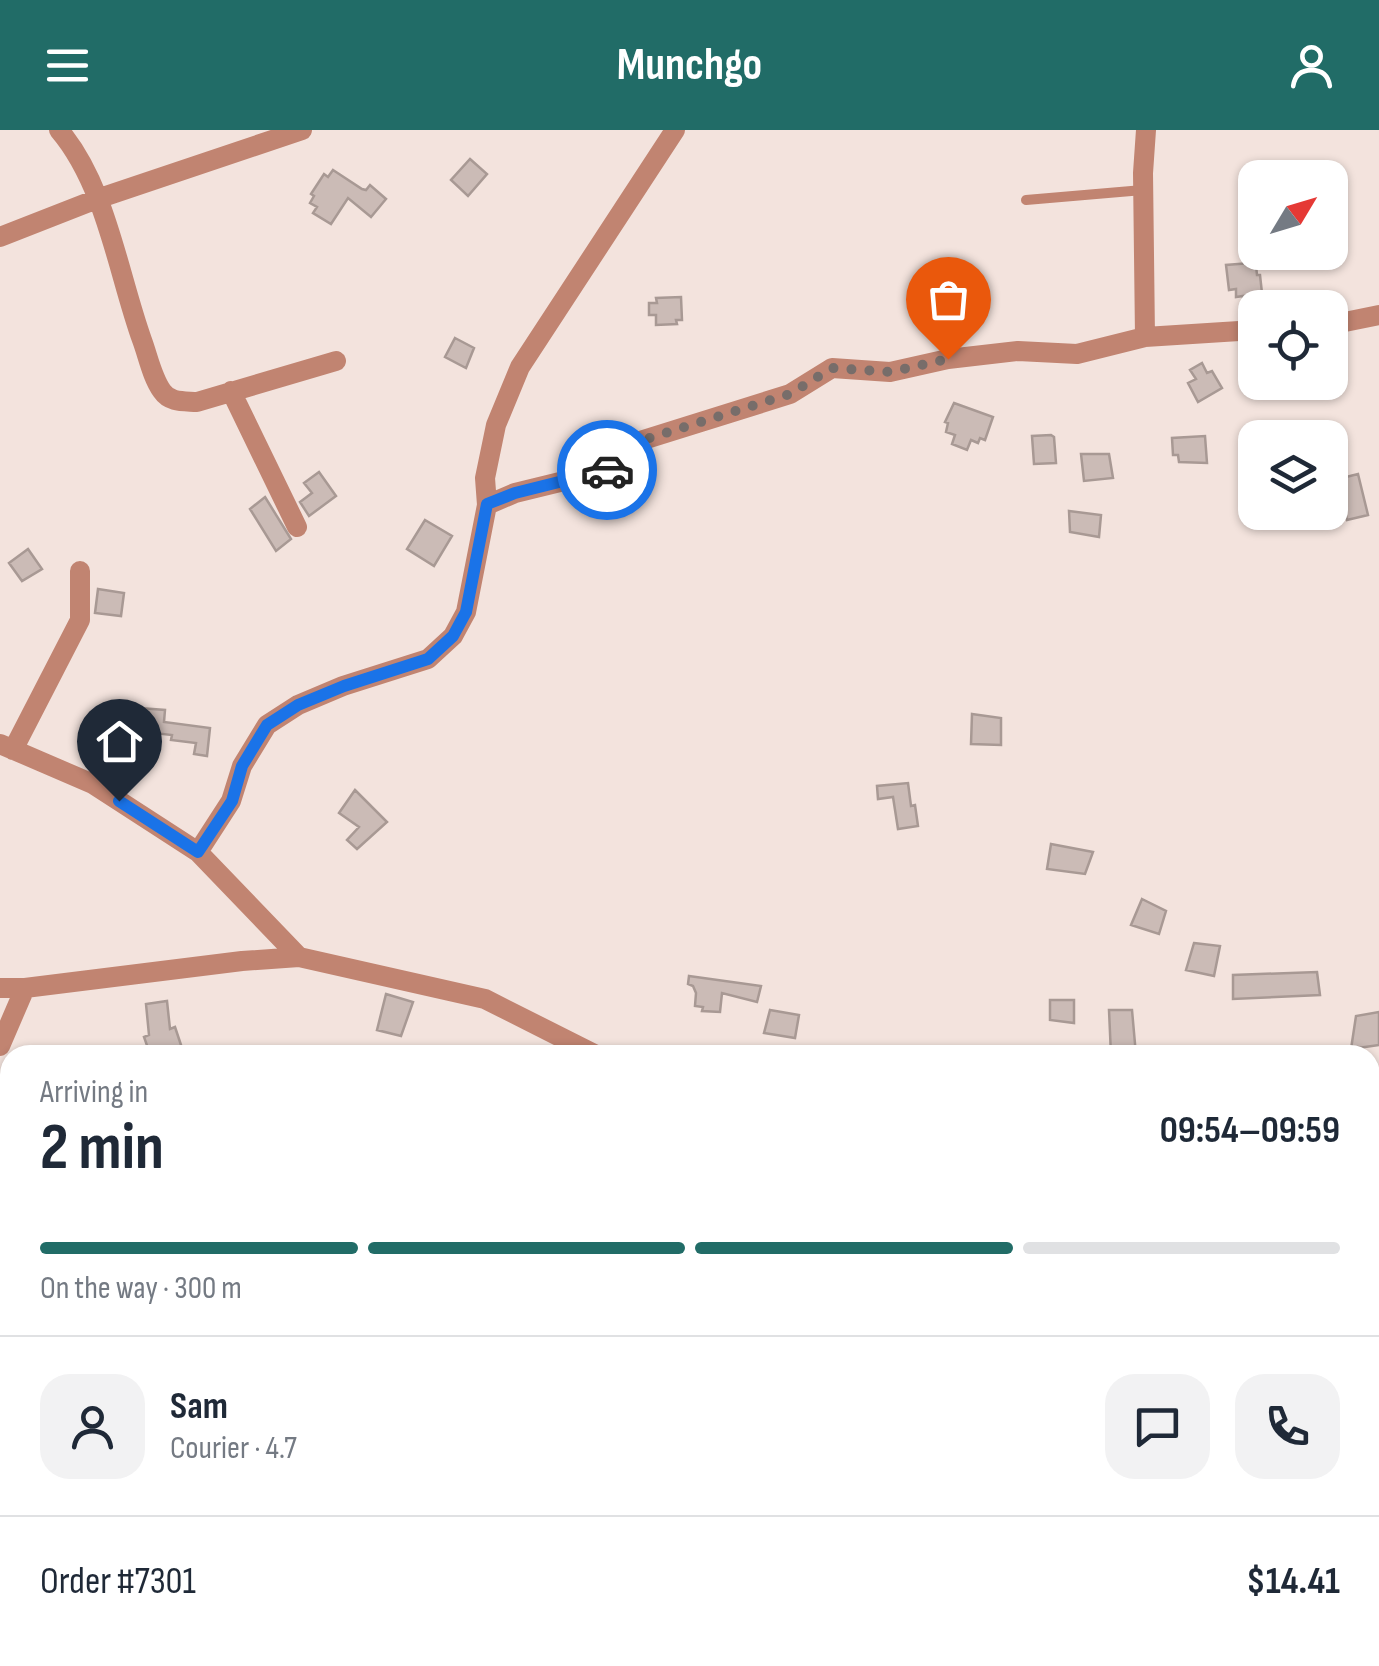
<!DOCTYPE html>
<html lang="en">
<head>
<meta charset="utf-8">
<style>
	:root { --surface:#fff; --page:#f2f2f3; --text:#1f2937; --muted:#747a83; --line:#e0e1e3; --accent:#216c67 }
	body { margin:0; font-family:"Sofia Sans Condensed",sans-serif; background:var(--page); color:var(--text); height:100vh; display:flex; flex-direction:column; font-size:38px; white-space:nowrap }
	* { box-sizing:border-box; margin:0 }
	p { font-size:32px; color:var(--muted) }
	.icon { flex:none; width:55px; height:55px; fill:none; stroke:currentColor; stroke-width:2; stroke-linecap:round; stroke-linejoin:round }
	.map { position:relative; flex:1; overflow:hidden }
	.sheet { position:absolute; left:0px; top:915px; width:1380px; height:622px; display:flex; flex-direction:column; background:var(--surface); border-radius:30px 30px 0 0; box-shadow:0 2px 8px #0004 }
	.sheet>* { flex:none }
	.needle { width:65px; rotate:52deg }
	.tools { position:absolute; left:1238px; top:30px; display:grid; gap:20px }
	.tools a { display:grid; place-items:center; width:110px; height:110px; border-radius:20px; background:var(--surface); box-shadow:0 2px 8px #0004; font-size:50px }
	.pin { position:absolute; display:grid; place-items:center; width:85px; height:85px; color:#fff; margin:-102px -42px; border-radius:50% 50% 50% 0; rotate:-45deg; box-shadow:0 0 10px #0007 }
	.pin .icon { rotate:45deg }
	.courier { position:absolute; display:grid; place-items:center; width:100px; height:100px; margin:-50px; border:8px solid #1a73e8; border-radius:50%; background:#fff; color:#222; box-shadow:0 2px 12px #0007 }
	.headline em { font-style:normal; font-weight:700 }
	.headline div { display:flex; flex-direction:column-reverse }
	.headline { display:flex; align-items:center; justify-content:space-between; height:170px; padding:0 40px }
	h1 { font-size:65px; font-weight:700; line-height:75px }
	.bar { display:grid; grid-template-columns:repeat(4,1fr); gap:15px 10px; align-content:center; height:120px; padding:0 40px }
	.bar i { height:12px; border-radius:8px; background:var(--line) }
	.bar .selected { background:var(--accent) }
	.bar p { grid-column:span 4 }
	.line { display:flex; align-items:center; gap:25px; padding:0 40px; border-top:2px solid var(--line) }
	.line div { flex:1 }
	.round { display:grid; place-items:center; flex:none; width:105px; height:105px; border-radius:30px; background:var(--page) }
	header { display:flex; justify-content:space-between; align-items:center; height:130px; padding:0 40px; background:var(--accent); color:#fff; font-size:45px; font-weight:700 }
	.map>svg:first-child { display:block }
	.building { fill:#cbbbb6; stroke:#a89994; stroke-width:2.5 }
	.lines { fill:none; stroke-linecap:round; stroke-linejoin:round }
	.lane { stroke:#c18471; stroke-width:10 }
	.street { stroke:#c18471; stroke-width:20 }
	.done { stroke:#776d6a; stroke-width:10; stroke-dasharray:0 18 }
	.route { stroke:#1a73e8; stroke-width:12 }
</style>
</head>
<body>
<header><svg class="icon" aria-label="menu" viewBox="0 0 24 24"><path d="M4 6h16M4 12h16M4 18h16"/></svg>Munchgo<svg class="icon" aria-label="person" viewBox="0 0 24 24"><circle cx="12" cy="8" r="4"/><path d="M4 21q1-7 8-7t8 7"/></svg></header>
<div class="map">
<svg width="1379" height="1536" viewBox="0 0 1379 1536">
	<rect width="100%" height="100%" fill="#f3e3dd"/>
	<path class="building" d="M470,29L487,44L468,66L451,50Z
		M333,40L362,59L366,60L370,55L386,69L371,87L348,68L331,94L313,83L317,77L310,73L314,66L311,64L324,44L328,47Z
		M1251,133L1256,135L1257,145H1260L1262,163H1258L1259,171L1243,172V166L1236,167V159L1229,160L1226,135Z
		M951,155L954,186L930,188L927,157Z
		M681,167L682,190H676L677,194L656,195V185H649V173H657L656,168Z
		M455,208L474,218L466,238L445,227Z
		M1202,233L1207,243L1212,241L1222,258L1198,272L1188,253L1196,249L1190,240Z
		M954,273L993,287L985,310L980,308L978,313L971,310L967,320L952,314L955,305L946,302L948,293L945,292Z
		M1051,305L1054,307L1056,333L1034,334L1032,306Z
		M1205,306L1207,333L1179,332L1178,325H1173L1172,308Z
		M1081,324H1109L1113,348L1084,351Z
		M319,342L336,366L309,386L300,372L312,363L304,353Z
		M1358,344L1368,385L1347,390L1346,386L1335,389L1330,351Z
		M265,367L291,409L276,421L250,379Z
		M1069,381L1101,385L1099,407L1070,402Z
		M425,390L452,406L434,436L407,419Z
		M28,419L42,439L22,451L9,433Z
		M98,459L124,463L121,486L95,483Z
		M139,578L165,580L164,592L210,598L207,626L194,624L196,613L171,610L172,605L136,601Z
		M972,584L1001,588V615L971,614Z
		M908,653L911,676L915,675L918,696L898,699L893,667L878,669L877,656Z
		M355,660L387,692L357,719L347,710L359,697L339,683Z
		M1051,714L1093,722L1085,744L1047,739Z
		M1142,769L1166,781L1159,804L1131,795Z
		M1194,813L1220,816L1214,846L1186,840Z
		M1317,842L1320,865L1233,869V845Z
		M689,846L761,856L757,872L722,863L720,882L702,881L703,877L695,876L696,863L693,856L688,854Z
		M386,864L413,872L401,906L377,900Z
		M1050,870H1074V893L1050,890Z
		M167,871L170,899L175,897L181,915L150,924L144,907L149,905L146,874Z
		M770,880L799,885L795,908L764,903Z
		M1109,880H1132L1136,925H1111Z
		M1379,882V915L1351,919L1356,886Z"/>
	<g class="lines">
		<path class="lane" d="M1026,70L1143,60"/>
		<path class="street" d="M59,0C106,55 118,143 142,210C148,226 152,247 162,261C170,273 184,271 197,272L336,231
			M0,107L97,69L302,0
			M1330,195L1379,185
			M1145,207L1143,43L1146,0
			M231,261L297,397
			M487,375L515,363L605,341L640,311L790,264L832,238L890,242L948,229L1018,221L1077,224L1145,207L1255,200
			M0,614L93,654L198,722L299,827
			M13,620L80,490V441
			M198,722L231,671L242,636L267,595L298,575L343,556L428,529L453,506L466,482L487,375L485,348L496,295L520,237L675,0
			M0,858H25L242,831L299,827L485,869L596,925
			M0,916L25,858
			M1370,971L1379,970
			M1370,1267L1379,1266
			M1370,1422H1379
			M761,1528L762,1536
			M432,1536L441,1528
			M561,1536L576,1528
			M1284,1536L1285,1528"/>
	</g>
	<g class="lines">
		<path class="done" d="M607,340L640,311L790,264L832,238L890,242L948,229"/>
		<path class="route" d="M119,671L198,722L232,671L242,636L267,595L298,575L344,556L428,529L453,506L466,482L487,374L515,363L607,340"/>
	</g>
</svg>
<div class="tools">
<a><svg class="needle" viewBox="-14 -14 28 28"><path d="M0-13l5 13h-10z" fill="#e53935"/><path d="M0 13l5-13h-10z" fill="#747a83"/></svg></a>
<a><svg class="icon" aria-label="locate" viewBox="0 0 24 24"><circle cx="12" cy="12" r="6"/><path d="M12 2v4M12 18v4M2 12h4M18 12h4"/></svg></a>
<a><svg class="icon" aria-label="layers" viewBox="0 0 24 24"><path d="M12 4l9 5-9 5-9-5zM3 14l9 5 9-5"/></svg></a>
</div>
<div class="pin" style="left:948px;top:229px;background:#ea580c"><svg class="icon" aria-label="bag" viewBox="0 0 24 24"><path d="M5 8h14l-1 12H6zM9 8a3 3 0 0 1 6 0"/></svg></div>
<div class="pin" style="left:119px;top:671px;background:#1f2937"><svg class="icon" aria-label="home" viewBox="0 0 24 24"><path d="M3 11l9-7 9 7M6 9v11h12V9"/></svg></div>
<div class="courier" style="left:607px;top:340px"><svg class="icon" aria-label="car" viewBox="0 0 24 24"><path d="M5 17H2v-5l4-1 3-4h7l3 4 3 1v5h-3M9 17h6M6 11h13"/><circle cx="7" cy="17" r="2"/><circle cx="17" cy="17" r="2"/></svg></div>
<section class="sheet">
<div class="headline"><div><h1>2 min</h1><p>Arriving in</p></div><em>09:54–09:59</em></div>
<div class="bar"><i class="selected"></i><i class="selected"></i><i class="selected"></i><i></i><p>On the way · 300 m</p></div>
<div class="line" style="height:180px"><a class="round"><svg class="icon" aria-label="person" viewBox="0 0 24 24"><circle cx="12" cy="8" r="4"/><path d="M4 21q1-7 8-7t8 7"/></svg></a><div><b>Sam</b><p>Courier · 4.7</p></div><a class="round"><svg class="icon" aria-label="chat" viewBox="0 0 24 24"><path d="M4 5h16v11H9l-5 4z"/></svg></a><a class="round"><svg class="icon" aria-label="phone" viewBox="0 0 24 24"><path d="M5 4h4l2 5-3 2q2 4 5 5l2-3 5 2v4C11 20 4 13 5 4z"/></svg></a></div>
<div class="line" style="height:130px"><div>Order #7301</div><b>$14.41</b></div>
</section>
</div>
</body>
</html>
